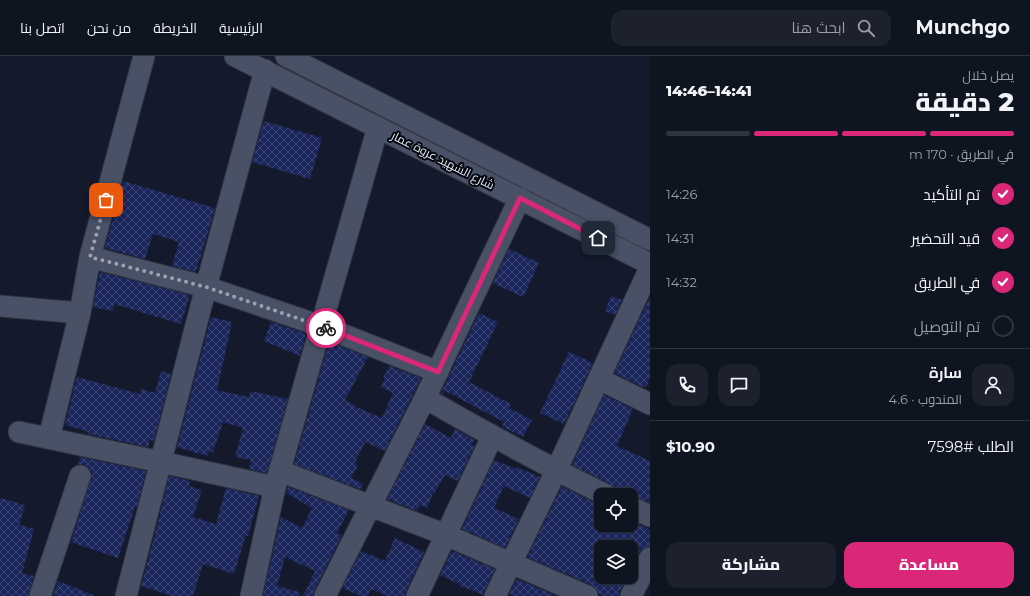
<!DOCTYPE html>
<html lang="ar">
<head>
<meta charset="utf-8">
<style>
	:root { --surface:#0f1421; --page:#1d212e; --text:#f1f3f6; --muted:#9b9ea5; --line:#2f333f; --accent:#db2777 }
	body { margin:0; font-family:Montserrat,Cairo,sans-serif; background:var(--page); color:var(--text); direction:rtl; height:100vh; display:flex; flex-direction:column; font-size:15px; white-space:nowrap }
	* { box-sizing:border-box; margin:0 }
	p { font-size:13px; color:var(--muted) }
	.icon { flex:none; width:22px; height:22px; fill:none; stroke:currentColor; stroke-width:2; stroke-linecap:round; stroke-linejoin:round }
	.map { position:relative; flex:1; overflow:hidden; direction:ltr }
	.side { display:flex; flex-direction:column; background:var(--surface); width:380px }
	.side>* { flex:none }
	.controls { position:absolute; left:594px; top:432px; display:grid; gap:8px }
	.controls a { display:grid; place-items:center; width:44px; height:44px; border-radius:8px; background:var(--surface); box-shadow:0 1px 3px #0004,0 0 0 1px var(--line); font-size:20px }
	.pin { position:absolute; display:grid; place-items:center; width:34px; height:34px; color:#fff; margin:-17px; border-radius:8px; box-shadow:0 2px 6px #0006 }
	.courier { position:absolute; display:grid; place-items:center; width:40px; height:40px; margin:-20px; border:3px solid #db2777; border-radius:50%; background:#fff; color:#222; box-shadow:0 1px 5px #0007 }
	.headline em { font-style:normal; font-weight:800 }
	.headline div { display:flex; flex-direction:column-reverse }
	.headline { display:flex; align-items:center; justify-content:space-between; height:68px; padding:0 16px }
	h1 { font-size:26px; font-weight:800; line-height:30px }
	.bar { display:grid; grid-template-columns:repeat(4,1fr); gap:6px 4px; align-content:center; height:48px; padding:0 16px }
	.bar i { height:5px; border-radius:3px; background:var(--line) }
	.bar .current { background:var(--accent) }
	.bar p { grid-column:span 4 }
	.line { display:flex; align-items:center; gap:10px; padding:0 16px; border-top:1px solid var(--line) }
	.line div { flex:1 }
	.round { display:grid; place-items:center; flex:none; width:42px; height:42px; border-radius:12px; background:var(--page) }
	ol { padding:0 16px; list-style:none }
	li { display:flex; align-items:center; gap:12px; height:44px }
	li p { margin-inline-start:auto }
	li .icon { padding:4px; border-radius:50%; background:var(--accent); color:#fff; stroke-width:4 }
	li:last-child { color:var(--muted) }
	li i { width:22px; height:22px; border:2px solid var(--line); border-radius:50% }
	.cta { display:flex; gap:8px; margin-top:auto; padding:8px 16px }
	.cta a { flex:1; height:46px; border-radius:12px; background:var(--accent); color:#fff; font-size:16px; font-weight:800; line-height:46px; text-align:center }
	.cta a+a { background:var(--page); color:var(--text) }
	header { display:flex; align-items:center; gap:24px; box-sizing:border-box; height:56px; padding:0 20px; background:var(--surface); border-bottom:1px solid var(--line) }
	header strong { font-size:19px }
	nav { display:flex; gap:22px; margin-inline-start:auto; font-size:14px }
	.search { width:280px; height:36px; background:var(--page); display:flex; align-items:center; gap:10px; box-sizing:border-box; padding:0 14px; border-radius:12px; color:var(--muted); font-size:15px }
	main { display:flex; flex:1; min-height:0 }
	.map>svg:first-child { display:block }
	.building { fill:url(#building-cross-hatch) }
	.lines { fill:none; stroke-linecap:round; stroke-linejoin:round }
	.minor-casing { stroke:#303341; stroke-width:23 }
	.minor { stroke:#495166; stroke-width:21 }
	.done { stroke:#9ca1b0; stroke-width:4; stroke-dasharray:0 7.2 }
	.route { stroke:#db2777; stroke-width:5 }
	.labels { text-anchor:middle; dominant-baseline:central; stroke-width:4; stroke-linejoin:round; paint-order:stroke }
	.street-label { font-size:12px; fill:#e5eaf7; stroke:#04060d }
</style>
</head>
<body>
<header>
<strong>Munchgo</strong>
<div class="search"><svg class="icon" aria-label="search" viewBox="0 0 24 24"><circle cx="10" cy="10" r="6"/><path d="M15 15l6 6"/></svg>ابحث هنا</div>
<nav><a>الرئيسية</a><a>الخريطة</a><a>من نحن</a><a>اتصل بنا</a></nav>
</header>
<main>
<section class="side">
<div class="headline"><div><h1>2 دقيقة</h1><p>يصل خلال</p></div><em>14:41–14:46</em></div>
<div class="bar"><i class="current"></i><i class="current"></i><i class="current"></i><i></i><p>في الطريق · 170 m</p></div>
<ol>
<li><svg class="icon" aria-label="check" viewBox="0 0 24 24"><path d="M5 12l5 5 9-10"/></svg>تم التأكيد<p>14:26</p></li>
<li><svg class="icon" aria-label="check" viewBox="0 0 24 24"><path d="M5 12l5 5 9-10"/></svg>قيد التحضير<p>14:31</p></li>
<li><svg class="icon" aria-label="check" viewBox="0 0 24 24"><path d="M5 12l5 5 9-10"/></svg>في الطريق<p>14:32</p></li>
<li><i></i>تم التوصيل</li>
</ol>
<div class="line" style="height:72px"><a class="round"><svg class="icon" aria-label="person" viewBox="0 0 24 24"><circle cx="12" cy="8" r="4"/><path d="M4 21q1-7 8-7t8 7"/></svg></a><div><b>سارة</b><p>المندوب · 4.6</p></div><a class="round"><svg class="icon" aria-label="chat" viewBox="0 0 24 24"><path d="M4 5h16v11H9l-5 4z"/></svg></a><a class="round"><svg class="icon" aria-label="phone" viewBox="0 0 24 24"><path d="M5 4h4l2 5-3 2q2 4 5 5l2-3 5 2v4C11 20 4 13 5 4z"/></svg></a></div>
<div class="line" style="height:52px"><div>الطلب #7598</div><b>$10.90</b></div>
<div class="cta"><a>مساعدة</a><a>مشاركة</a></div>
</section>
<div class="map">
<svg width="650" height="540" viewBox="0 0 650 540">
	<defs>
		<pattern id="building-cross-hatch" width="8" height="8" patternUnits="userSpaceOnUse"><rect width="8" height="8" fill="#1a265b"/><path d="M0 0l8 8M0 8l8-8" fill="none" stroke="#3b4673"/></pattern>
	</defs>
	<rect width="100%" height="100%" fill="#141a2c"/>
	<path class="building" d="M264,65L322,82L310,123L252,106Z
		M123,125L215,152L196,216L172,210L179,186L153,178L145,203L105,192Z
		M509,193L539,207L523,241L493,227Z
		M100,216L190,239L181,268L114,248L113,255L93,251Z
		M611,240L622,244L615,259L605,255Z
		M650,241V322L646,331L644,330L643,331L614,317Z
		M479,257L498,266L469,326L511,348L509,352L532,364L523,381L502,370L504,366L445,335L443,338L441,337Z
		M211,261L232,266L217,334L249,341L250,335L288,343L267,417L249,413L251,404L235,401L243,372L223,366L213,396L209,395L207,400L177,391Z
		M271,266L306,278L300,300L264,285Z
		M329,286L368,301L345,344L355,349L354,350L382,362L393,337L381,331L385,323L383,322L389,310L421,322L385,395L365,386L355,407L358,409L351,422L363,428L360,433L294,408L316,332L319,324H318Z
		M569,296L593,307L564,368L540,357Z
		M161,315L171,318L154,385L150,384L148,391L88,378L89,376L65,369L77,321L140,338L141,333L155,337Z
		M604,339L633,353L617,390L650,405V447L636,440L631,439V438L614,430L572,409Z
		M425,368L451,382L455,373L474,384L472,389L474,391L458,425L445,419L434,438L433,437L427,452L420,449L417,455L387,443Z
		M80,401L146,415L137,451H135L118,502L71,486L91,423L92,417L89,412L84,409L78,408Z
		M494,404L516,413L517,411L540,421L530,442L504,430L494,452L519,463L505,492L462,473Z
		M169,420L190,425L189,430L202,434L193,461L216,468L226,432L259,440L248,480L246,479L234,518L203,508L193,540H172L141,530L160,459V458Z
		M562,430L601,450V469H631V464L650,474V490L644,492L639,496L631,513V491H601V521H627L620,535L619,540H604L598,537L596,533L592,529L527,501Z
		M288,431L349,454L337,477L342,479L314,535L313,540H303L315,515L285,501L277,530L299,536V540H263L281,461L302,472L312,452L286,437Z
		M0,442L25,449L19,469L34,473L22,517L34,520L29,536L28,540H0Z
		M395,482L424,496L406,535L405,540H388L371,533L368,540H360L342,532L361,495L385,505Z
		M452,495L495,513L484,535L483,539L464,531H461L459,528L440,519Z
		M517,523L554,539V540H513L509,538Z
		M58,525L93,539V540H53Z"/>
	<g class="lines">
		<defs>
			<path id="minor" d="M235,0L650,208
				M286,0L650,184
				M90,201L206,231L321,270L438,316
				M0,250L80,257
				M599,323L650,348
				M425,342C484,376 545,409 606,439
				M19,376L161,406L275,431
				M49,382L80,257L90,201L144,0
				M280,415L446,479L587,540
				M631,451L650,460
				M40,540L80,420
				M126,540L206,231L265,14
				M251,540L275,431L378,71
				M325,540L425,342L520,142
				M417,540L492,381
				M495,540L556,415L650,212
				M631,540L650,502"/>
		</defs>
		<use href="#minor" class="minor-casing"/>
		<use href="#minor" class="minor"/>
	</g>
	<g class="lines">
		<path class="done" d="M106,144L90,201L206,231L326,272"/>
		<path class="route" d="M326,272L438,316L520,142L598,182"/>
	</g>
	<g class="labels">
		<g class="street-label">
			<text transform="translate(443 104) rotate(27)">شارع الشهيد عروة عمار</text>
		</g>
	</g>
</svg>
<div class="controls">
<a><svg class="icon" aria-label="locate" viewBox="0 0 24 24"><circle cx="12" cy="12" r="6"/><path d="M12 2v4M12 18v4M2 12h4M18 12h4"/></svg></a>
<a><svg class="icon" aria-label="layers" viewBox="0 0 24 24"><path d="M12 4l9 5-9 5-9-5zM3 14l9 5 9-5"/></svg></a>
</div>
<div class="pin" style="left:106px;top:144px;background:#ea580c"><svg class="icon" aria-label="bag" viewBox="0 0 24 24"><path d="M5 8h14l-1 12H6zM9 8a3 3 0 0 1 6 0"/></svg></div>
<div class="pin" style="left:598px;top:182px;background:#1f2937"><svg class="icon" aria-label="home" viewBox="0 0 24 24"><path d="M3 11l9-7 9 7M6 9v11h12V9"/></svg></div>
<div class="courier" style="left:326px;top:272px"><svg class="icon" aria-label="bike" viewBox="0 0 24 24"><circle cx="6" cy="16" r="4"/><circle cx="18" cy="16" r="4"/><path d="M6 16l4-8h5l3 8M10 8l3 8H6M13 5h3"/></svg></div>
</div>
</main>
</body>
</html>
